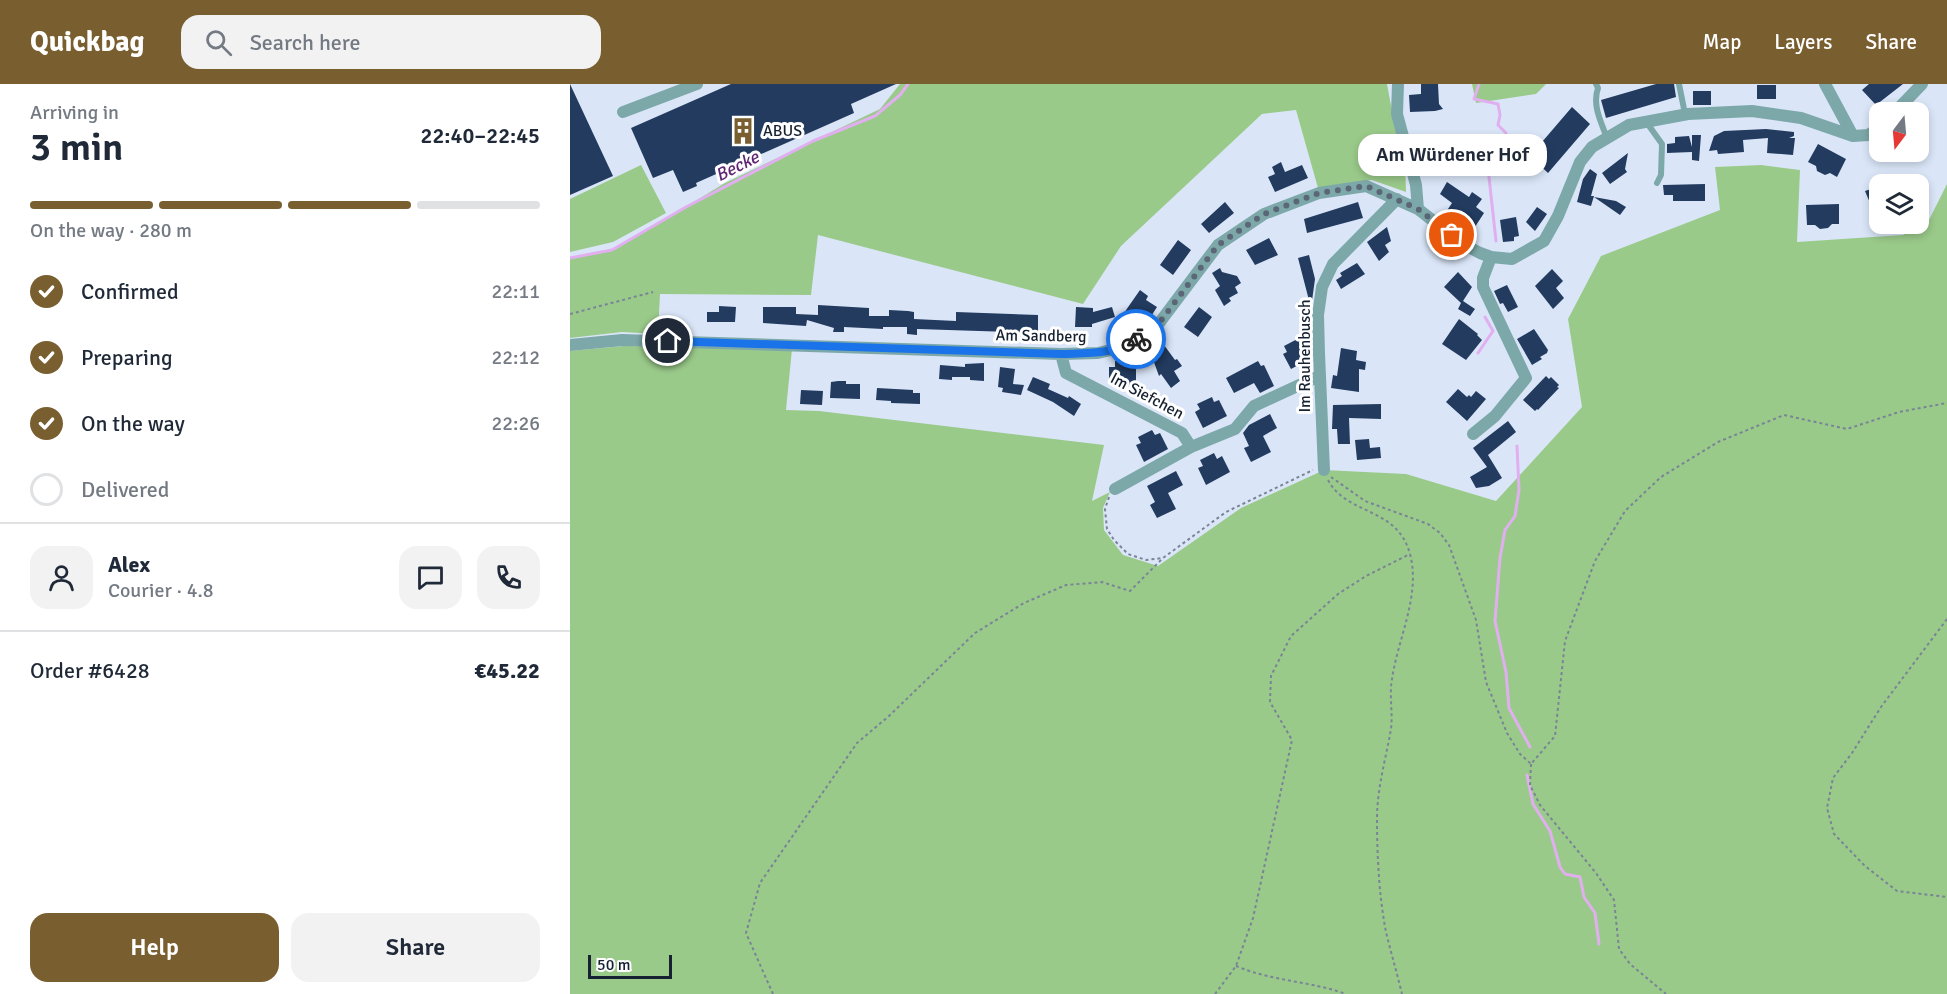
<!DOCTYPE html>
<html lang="en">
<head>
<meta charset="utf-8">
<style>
	:root { --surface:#fff; --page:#f2f2f3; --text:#1f2937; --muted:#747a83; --line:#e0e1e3; --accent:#795e30 }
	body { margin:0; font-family:Signika,sans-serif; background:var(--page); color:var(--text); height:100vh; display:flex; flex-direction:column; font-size:22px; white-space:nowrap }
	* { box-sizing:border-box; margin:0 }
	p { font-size:20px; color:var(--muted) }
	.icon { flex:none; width:33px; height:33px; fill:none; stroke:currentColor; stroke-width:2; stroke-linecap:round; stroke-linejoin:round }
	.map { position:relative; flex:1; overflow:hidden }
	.sheet { display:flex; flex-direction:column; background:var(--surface); width:570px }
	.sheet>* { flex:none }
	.needle { width:39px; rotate:196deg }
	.controls { position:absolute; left:1299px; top:18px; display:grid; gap:12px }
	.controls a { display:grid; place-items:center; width:60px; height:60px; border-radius:12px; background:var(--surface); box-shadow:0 3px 9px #0003; font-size:30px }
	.scale { position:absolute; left:18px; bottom:15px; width:84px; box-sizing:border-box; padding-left:6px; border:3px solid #162131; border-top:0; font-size:16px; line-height:21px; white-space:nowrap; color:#162131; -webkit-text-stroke:4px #fff; paint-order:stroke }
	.pin { position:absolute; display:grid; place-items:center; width:51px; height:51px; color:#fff; margin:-26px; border:3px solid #fff; border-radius:50%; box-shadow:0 2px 6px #0007 }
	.courier { position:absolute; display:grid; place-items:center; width:60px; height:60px; margin:-30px; border:4px solid #1a73e8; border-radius:50%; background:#fff; color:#222; box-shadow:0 2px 8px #0007 }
	.bubble { position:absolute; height:42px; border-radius:18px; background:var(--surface); box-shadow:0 3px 9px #0003; font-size:20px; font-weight:600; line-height:42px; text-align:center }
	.overview em { font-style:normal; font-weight:600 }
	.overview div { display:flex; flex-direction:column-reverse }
	.overview { display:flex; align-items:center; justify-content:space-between; height:102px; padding:0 30px }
	h1 { font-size:39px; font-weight:600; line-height:45px }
	.bar { display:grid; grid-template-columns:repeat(4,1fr); gap:9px 6px; align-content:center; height:72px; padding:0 30px }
	.bar i { height:8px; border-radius:4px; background:var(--line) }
	.bar .current { background:var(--accent) }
	.bar p { grid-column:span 4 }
	.line { display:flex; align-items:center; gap:15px; padding:0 30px; border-top:2px solid var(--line) }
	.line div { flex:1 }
	.round { display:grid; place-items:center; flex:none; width:63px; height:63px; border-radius:18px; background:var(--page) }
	ol { padding:0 30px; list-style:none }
	li { display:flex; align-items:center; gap:18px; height:66px }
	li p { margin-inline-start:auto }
	li .icon { padding:6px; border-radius:50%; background:var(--accent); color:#fff; stroke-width:4 }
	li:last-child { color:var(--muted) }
	li i { width:33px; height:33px; border:3px solid var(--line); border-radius:50% }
	.button { display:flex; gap:12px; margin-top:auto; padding:12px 30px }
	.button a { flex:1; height:69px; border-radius:18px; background:var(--accent); color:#fff; font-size:24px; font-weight:600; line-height:69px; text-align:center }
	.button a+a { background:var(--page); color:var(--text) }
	header { display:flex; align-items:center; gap:36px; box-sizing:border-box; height:84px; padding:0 30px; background:var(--accent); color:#fff }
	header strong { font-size:28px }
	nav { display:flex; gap:33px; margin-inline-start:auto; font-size:21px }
	.search { width:420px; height:54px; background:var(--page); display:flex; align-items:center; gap:15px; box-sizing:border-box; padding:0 21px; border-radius:18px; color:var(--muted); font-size:22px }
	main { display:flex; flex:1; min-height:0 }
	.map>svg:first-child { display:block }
	.green { fill:#9aca8a }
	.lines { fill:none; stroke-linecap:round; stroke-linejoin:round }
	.stream { stroke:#e1aff0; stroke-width:3 }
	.building { fill:#223b5f }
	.path { stroke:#798496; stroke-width:2; stroke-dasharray:3 3; stroke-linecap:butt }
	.lane { stroke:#7da8a9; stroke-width:6 }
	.street { stroke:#7da8a9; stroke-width:12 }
	.done { stroke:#5b6677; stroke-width:6; stroke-dasharray:0 10.8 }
	.route { stroke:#1a73e8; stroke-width:8 }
	.labels { text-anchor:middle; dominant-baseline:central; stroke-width:6; stroke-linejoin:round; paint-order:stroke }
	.poi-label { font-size:16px; fill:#162131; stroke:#fff; text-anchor:start }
	.street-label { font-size:16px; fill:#162131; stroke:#fff }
	.water-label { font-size:18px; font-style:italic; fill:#5f2570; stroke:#fff }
</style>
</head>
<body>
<header>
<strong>Quickbag</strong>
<div class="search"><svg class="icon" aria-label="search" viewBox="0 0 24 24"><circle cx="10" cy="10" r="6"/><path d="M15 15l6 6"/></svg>Search here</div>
<nav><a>Map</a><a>Layers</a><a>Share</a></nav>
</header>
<main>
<section class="sheet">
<div class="overview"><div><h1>3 min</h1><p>Arriving in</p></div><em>22:40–22:45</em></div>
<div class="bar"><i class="current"></i><i class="current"></i><i class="current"></i><i></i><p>On the way · 280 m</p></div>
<ol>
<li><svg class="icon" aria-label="check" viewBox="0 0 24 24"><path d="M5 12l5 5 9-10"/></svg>Confirmed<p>22:11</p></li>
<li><svg class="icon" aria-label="check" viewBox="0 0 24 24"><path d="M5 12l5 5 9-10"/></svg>Preparing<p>22:12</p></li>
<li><svg class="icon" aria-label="check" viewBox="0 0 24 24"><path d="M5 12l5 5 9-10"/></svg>On the way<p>22:26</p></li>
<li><i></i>Delivered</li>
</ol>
<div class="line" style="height:108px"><a class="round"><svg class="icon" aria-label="person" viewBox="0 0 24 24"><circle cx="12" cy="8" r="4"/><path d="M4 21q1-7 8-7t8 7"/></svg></a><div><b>Alex</b><p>Courier · 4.8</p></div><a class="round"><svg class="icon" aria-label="chat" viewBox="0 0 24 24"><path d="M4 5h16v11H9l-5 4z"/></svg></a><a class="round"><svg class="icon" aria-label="phone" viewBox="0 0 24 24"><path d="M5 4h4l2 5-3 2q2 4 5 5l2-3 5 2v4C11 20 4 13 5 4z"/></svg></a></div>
<div class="line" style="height:78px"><div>Order #6428</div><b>€45.22</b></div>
<div class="button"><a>Help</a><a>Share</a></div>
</section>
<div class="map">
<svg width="1377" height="910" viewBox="0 0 1377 910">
	<rect width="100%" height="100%" fill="#dae6f8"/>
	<path class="green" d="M330,0H817L822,27L835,79L836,108L802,96L748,104L726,26L692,30L551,162L513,220L248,151L241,211L90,210L88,250L52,248L0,254V175L46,165L155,99L310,25Z
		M902,0H976L966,10L906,19Z
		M71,81L96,129L43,158L0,168V115Z
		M1191,81L1230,86L1227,158L1333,151L1358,138L1377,100V910H0V267L54,262L222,265L216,326L249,327L534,361L522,417L540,408L533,424L534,446L553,471L588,482L671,424L754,386L836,390L926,417L1012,323L998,235L1031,172L1150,126L1145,83Z"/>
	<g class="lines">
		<path class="stream" d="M909,0L904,15L928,20L930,31L928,41L936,49L933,68L917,75L926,157
			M0,174L42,166L116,123L243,57L305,32L330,11L338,0
			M908,269L923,247L915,233
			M947,362L949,406L945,432L935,446L930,474L925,537L936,588L939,624L960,663
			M957,691L963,720L980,747L990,783L995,790L1010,793L1014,813L1025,829L1029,860"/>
	</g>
	<path class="building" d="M0,0L43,92L0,111Z
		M161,0H326L281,20L284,29L126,99L127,102L113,108L103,86L83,94L61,44Z
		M851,0H868L869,20L873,25L865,27L840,28L839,11L851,10Z
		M1086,0H1104L1106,13L1036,34L1031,16Z
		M1299,0H1333L1306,21L1292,6Z
		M1187,1H1206V15H1187Z
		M1123,7H1141V21H1123Z
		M1002,23L1020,40L978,89L960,72Z
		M1196,45L1224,48V52L1219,54H1225L1223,71L1197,69L1198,54L1173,56L1174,68L1148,70L1147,66L1139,67L1144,52L1154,47Z
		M1122,51H1131L1129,77L1122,76V68L1097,69V60L1105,59V53L1119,52L1122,63Z
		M861,54L862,67L847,72L844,60Z
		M1248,60L1276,75L1267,93L1260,89L1255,91L1247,87L1246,82L1238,78Z
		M1058,69L1055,85L1057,88L1040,100L1032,89Z
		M711,78L715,88L732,81L738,94L705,108L698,93L705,90L702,83Z
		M1020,85L1027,90L1021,112H1024L1021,122L1007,118L1013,95Z
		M877,98L899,113L902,108L912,115L906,123L914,129L903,146L876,128L882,119L870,110Z
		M1135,100V117H1103V111H1094L1093,101Z
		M1310,102V123L1303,126L1295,107Z
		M1024,113L1046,117L1056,123L1050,131Z
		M655,118L664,129L639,149L631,140Z
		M788,118L793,134L737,149L734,135Z
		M1269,120V140H1262L1258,144L1250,145L1245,141H1237L1236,121Z
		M967,123L977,130L965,147L956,138Z
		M946,133L949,152L944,153V157L933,158L930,136Z
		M817,143L821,157L815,161L819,168L809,177L797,158Z
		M699,154L708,171L685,181L676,166Z
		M608,156L621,166L603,191L590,181Z
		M739,171L745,195L741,224L728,174Z
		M787,179L795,190L771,205L766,196L772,192L770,189Z
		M650,184L652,188L667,192L671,199L665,203L668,209L659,214L661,217L654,222L645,206L650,202L642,189Z
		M982,185L993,197L986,204L994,214L983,225L965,202Z
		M888,188L902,203L893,217L905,225L900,232L888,225L891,219L874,203Z
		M937,201L948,223L938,228L933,219L930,220L924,207Z
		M570,206L578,212L576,216L587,223L578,237L569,231L568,226L566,238L552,246L547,239Z
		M248,221L299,224V232H319V226L338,227L344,228V235L386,237V228L468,231V249L347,245V251L337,250V243H313V245L274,243V248H263L264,244L237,236L236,242L193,239V223H226V230L248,231Z
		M149,222L166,223L165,238H137V228H149Z
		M506,223L523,224V228L542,223L545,233L522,240V243H505Z
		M629,223L642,233L628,253L614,243Z
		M889,235L908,250L907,251L912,256L896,276L872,260Z
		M964,245L978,266L977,269L970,273L972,275L962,281L947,255Z
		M735,251L741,265L730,270L734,278L721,285L713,270L717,268L714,262Z
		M594,261L605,276L607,275L612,282L604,287L610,297L601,304L591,290L589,292L581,270Z
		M771,264L787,267L786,276L796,278L795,286L789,285V308L761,304L763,291L767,292Z
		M545,277H561V284H566V302L539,301V283H545Z
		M688,277L691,282L694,281L704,302L690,309L684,299L664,309L656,294Z
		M414,279V297L400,296V293H382V296L369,295L370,281L395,283V280Z
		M430,283L445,285L443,300L454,301L451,311L432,308L433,304L428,303Z
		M976,292L979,295L981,293L989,301L987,303L989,304L968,326L967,325L965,327L953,316Z
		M463,293L480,300L478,305L498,314L499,312L511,320L504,332L483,318L457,306Z
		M268,297H276V300H290V315L260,314L261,298Z
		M307,304L343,306V309H350V320L321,319V317L306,316Z
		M888,305L897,313L899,311L901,313L906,307L916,315L897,337L876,318Z
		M231,306L253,307L252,321L230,320Z
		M642,313L644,318L649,316L657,332L633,344L625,328L630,325L627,320Z
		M811,320V335L779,334L780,360H768L767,345H762L763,321Z
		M700,330L707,344L693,352L701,368L681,378L674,364L679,362L673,349L679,341Z
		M938,337L946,348L918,371L932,394L919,402L906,404L900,393L917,383L903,364Z
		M582,346L585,351L590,349L598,365L574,378L566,361L571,359L568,353Z
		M799,355L800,364L810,363L811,374L787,376L785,356Z
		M644,369L647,375L652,372L660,388L636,401L628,384L633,382L630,376Z
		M606,387L613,401L598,409L606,425L587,434L580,421L585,418L577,402Z"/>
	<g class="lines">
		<path class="path" d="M0,230L83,208
			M761,393L795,417L858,440L870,449L879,461L906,536L916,598L937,649L950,670L961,680L985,652L995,557L1025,477L1055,427L1091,393L1148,358L1214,331L1277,345L1329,328L1377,319
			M758,396C777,432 827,422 840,470C851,511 828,554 822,595C819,611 823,628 821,645C816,674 807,704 807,735C807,772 809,812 816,848C821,869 827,889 832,910
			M539,413L535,425L537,445L544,456L558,470L576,476L593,474L656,428L743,386
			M1377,535L1311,623L1282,669L1263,694L1257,724L1264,750L1295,782L1327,807L1377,813
			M961,680L960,701L970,721L1026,789L1044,816L1049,865L1060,880L1096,910
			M666,882C701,897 740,897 776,910
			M203,910L176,849L190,799L287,659L319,632L405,549L454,519L496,501L532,498L560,507L593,474
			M645,910L666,882L683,834L722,656L700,618L701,592L721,552L768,510L796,492L840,470"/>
		<path class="lane" d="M1026,0L1028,4C1022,21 1031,38 1037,54
			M1109,0L1115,30
			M1077,39L1092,60L1091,91L1087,99"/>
		<path class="street" d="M828,0L827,30L846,101L848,125
			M1255,0L1283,52
			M53,28L127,0
			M1325,28L1352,0
			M0,261L52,256L491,270L528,269L557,262L590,238L648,161L694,130L749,109L796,102L848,125L893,160L910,169L921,173L942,175L974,157L988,132L1010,78L1022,63L1059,41L1118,30L1182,27L1231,34L1283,52L1298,51L1310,44
			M491,270L496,289L612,349L621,363
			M903,350L925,332L956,294L913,203V194L921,173
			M754,386L749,269L748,231L752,203L763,180L827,115
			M545,405L621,363L665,345L684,322L749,292"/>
	</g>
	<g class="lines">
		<path class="done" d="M566,255L590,238L648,161L694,130L749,109L796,102L848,125L882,151"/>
		<path class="route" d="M98,257L491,270C516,269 545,271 566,255"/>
	</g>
	<defs>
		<symbol id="building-bare" viewBox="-9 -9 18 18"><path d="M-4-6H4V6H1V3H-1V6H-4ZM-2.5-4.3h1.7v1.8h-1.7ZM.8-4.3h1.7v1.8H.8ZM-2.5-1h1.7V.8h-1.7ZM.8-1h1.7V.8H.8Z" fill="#795e30" stroke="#fff" stroke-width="2.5" paint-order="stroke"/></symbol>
	</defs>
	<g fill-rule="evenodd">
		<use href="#building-bare" x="154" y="28" width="38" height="38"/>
	</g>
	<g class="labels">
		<g class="poi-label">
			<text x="193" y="47">ABUS</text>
		</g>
		<g class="street-label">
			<text transform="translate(471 252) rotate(1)">Am Sandberg</text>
			<text transform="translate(735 272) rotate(-90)">Im Rauhenbusch</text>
			<text transform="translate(577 312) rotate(28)">Im Siefchen</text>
		</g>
		<g class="water-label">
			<text transform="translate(167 82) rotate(-27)">Becke</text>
		</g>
	</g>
</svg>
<div class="controls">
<a><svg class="needle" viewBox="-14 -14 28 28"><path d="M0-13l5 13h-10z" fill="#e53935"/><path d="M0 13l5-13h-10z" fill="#747a83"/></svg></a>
<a><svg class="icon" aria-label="layers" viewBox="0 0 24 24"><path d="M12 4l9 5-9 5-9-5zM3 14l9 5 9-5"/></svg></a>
</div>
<div class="scale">50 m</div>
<div class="pin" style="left:882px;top:151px;background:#ea580c"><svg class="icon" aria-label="bag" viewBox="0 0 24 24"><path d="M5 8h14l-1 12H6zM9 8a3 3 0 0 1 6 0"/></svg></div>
<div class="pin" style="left:98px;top:257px;background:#1f2937"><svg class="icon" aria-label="home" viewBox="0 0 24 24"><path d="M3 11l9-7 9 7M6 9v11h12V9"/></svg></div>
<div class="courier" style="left:566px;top:255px"><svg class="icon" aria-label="bike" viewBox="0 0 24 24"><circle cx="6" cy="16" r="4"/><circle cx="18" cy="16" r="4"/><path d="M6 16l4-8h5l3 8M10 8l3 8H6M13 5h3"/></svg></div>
<div class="bubble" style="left:788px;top:50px;width:189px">Am Würdener Hof</div>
</div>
</main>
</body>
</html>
